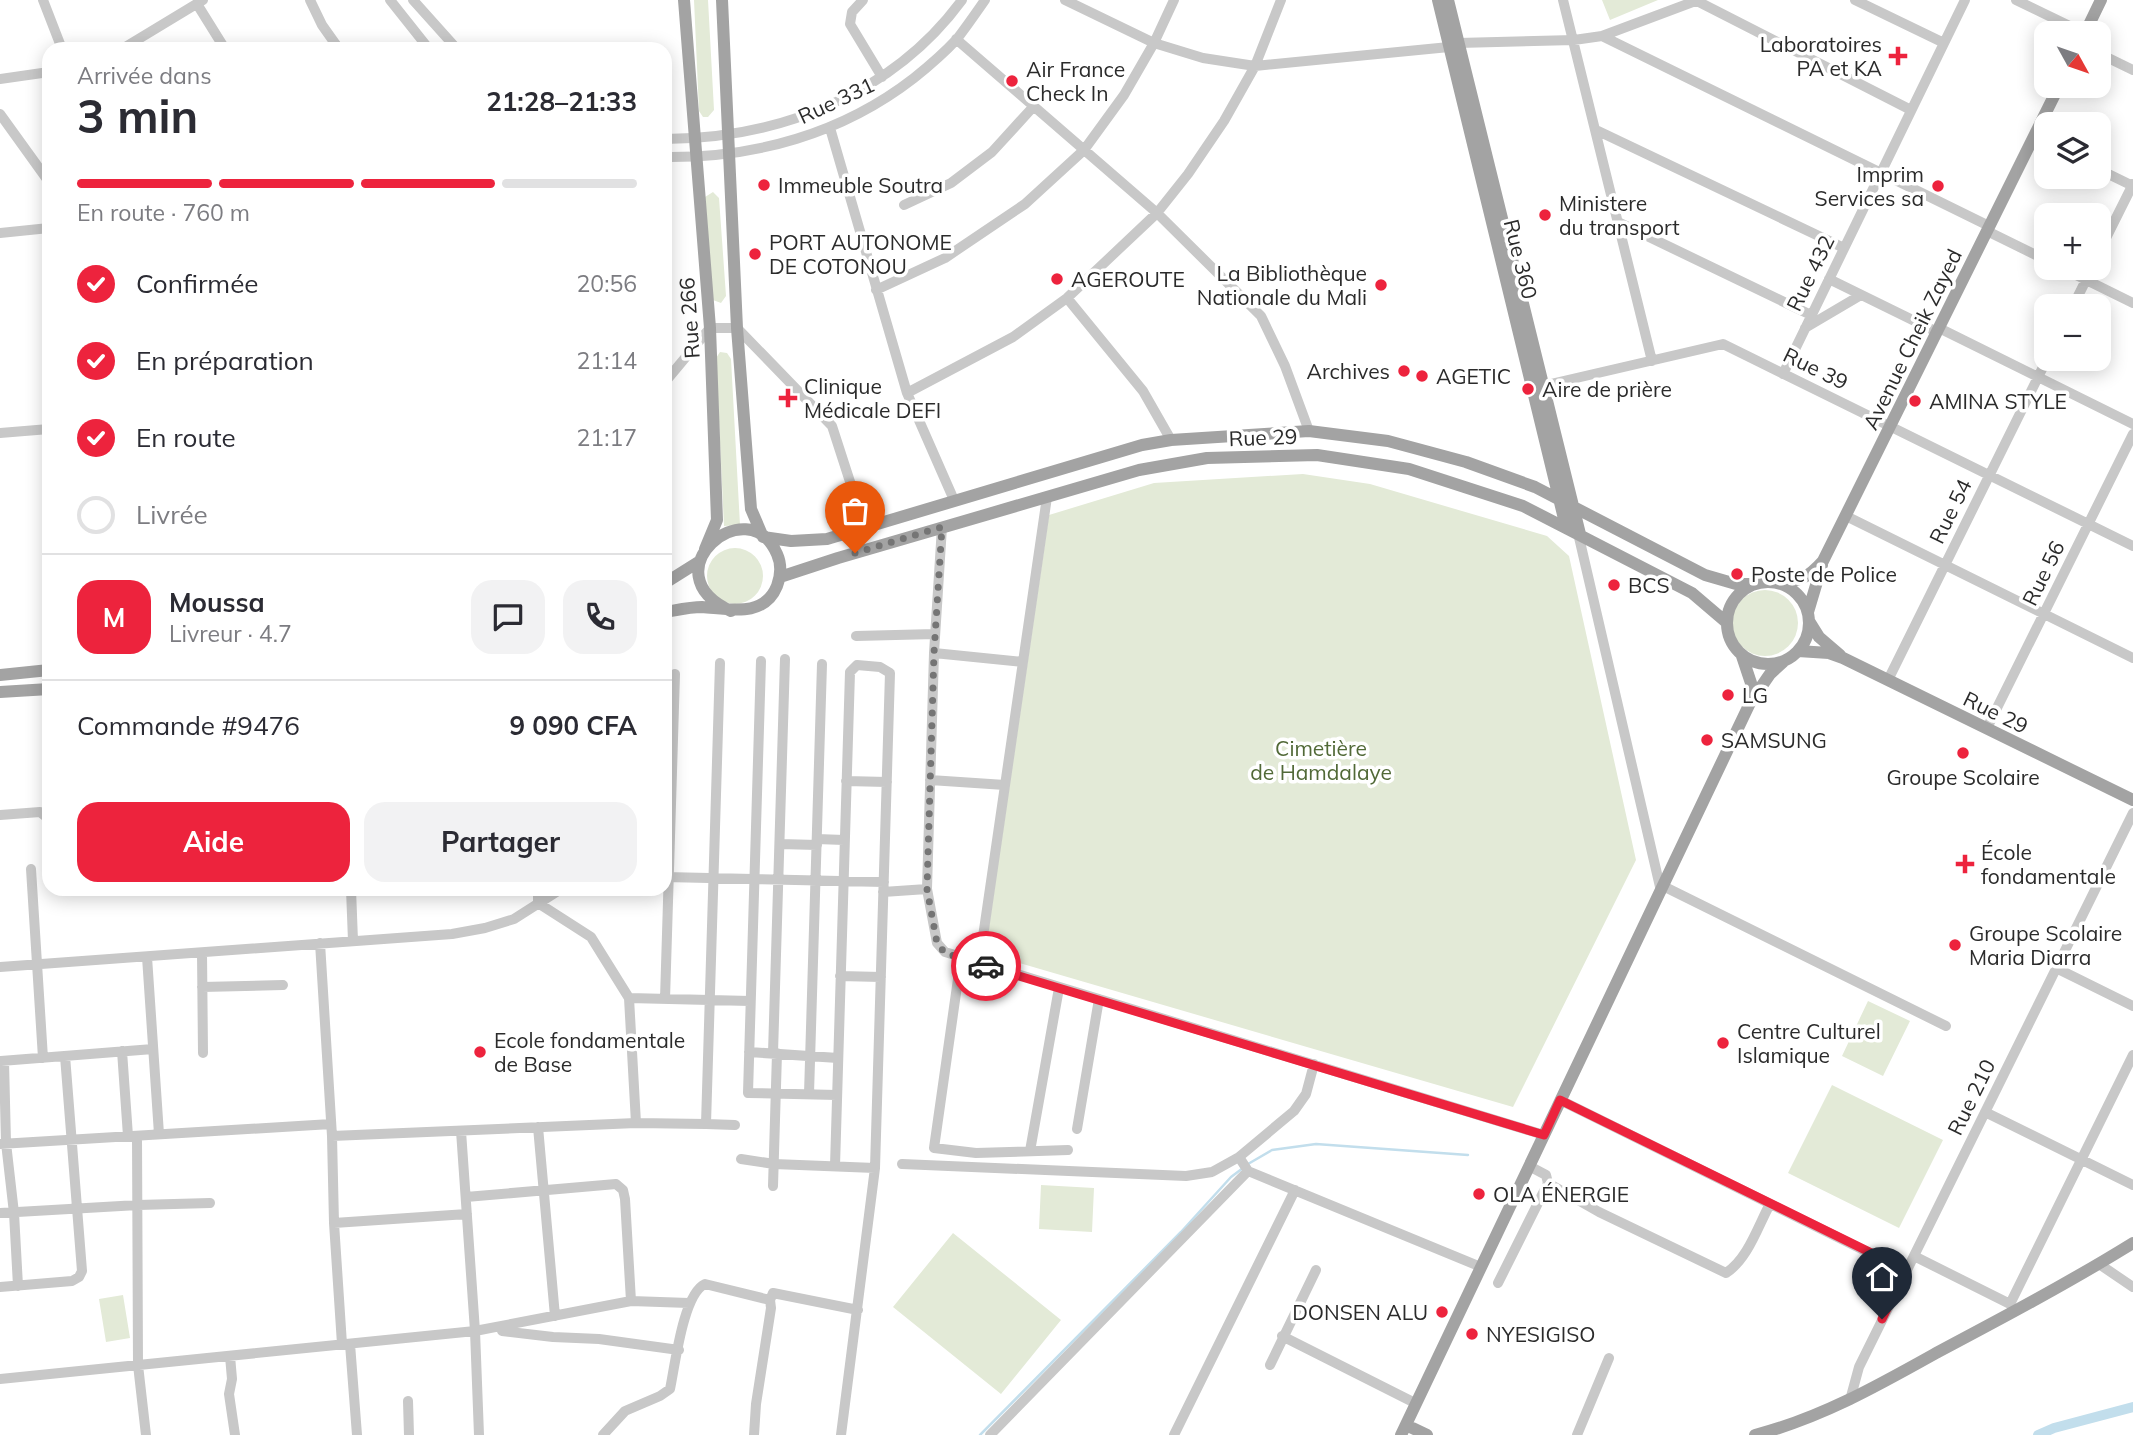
<!DOCTYPE html>
<html lang="fr">
<head>
<meta charset="utf-8">
<style>
	:root { --surface:#fff; --page:#f2f2f3; --text:#2b2b33; --muted:#7c7c81; --line:#e1e1e2; --accent:#ed233d }
	body { margin:0; font-family:Mulish,sans-serif; background:var(--page); color:var(--text); height:100vh; display:flex; flex-direction:column; font-size:26px; white-space:nowrap }
	* { box-sizing:border-box; margin:0 }
	p { font-size:23px; color:var(--muted) }
	.icon { flex:none; width:38px; height:38px; fill:none; stroke:currentColor; stroke-width:2; stroke-linecap:round; stroke-linejoin:round }
	.map { position:relative; flex:1; overflow:hidden }
	.drawer { position:absolute; left:42px; top:42px; width:630px; height:854px; display:flex; flex-direction:column; background:var(--surface); border-radius:21px; box-shadow:0 4px 18px #0003 }
	.drawer>* { flex:none }
	.needle { width:46px; rotate:130deg }
	.buttons { position:absolute; left:2034px; top:21px; display:grid; gap:14px }
	.buttons a { display:grid; place-items:center; width:77px; height:77px; border-radius:14px; background:var(--surface); box-shadow:0 4px 18px #0003; font-size:35px }
	.pin { position:absolute; display:grid; place-items:center; width:60px; height:60px; color:#fff; margin:-72px -30px; border-radius:50% 50% 50% 0; rotate:-45deg; box-shadow:0 0 7px #0007 }
	.pin .icon { rotate:45deg }
	.courier { position:absolute; display:grid; place-items:center; width:70px; height:70px; margin:-35px; border:5px solid #ed233d; border-radius:50%; background:#fff; color:#222; box-shadow:0 2px 9px #0007 }
	.headline em { font-style:normal; font-weight:700 }
	.headline div { display:flex; flex-direction:column-reverse }
	.headline { display:flex; align-items:center; justify-content:space-between; height:119px; padding:0 35px }
	h1 { font-size:46px; font-weight:700; line-height:52px }
	.bar { display:grid; grid-template-columns:repeat(4,1fr); gap:10px 7px; align-content:center; height:84px; padding:0 35px }
	.bar i { height:9px; border-radius:5px; background:var(--line) }
	.bar .active { background:var(--accent) }
	.bar p { grid-column:span 4 }
	.line { display:flex; align-items:center; gap:18px; padding:0 35px; border-top:2px solid var(--line) }
	.line div { flex:1 }
	.round { display:grid; place-items:center; flex:none; width:74px; height:74px; border-radius:21px; background:var(--page) }
	ol { padding:0 35px; list-style:none }
	li { display:flex; align-items:center; gap:21px; height:77px }
	li p { margin-inline-start:auto }
	li .icon { padding:7px; border-radius:50%; background:var(--accent); color:#fff; stroke-width:4 }
	li:last-child { color:var(--muted) }
	li i { width:38px; height:38px; border:4px solid var(--line); border-radius:50% }
	.button { display:flex; gap:14px; margin-top:auto; padding:14px 35px }
	.button a { flex:1; height:80px; border-radius:21px; background:var(--accent); color:#fff; font-size:28px; font-weight:700; line-height:80px; text-align:center }
	.button a+a { background:var(--page); color:var(--text) }
	.map>svg:first-child { display:block }
	.green { fill:#e3ead7 }
	.lines { fill:none; stroke-linecap:round; stroke-linejoin:round }
	.stream { stroke:#c2deec; stroke-width:2.5 }
	.canal { stroke:#c2deec; stroke-width:10 }
	.minor { stroke:#c8c8c8; stroke-width:10 }
	.major { stroke:#a3a3a3; stroke-width:12 }
	.done { stroke:#757575; stroke-width:7; stroke-dasharray:0 12.6 }
	.route { stroke:#ed233d; stroke-width:9 }
	.poi-dot { fill:#ed233d; stroke:#fff; stroke-width:2.5 }
	.labels { text-anchor:middle; dominant-baseline:central; stroke-width:7; stroke-linejoin:round; paint-order:stroke }
	.poi-label { font-size:21px; fill:#2b2b2b; stroke:#fff; text-anchor:start }
	.street-label { font-size:21px; fill:#2b2b2b; stroke:#fff }
	.park-label { font-size:21px; fill:#516937; stroke:#fff }
</style>
</head>
<body>
<div class="map">
<svg width="2133" height="1435" viewBox="0 0 2133 1435">
	<rect width="100%" height="100%" fill="#fff"/>
	<path class="green" d="M694,0H708L714,110L708,117H703L699,111Z
		M1602,0H1658L1610,20Z
		M713,192L719,198L726,296L721,303L713,300L705,197Z
		M720,352L727,353L731,359L740,525L724,526L716,358Z
		M1303,474L1370,484L1547,536L1569,556L1636,860L1513,1107L985,953L1049,515L1154,483Z
		M707 576a28 28 0 1 1 56 0a28 28 0 1 1-56 0Z
		M1732 623a33 33 0 1 1 66 0a33 33 0 1 1-66 0Z
		M1868,1001L1910,1021L1883,1076L1842,1056Z
		M1832,1085L1943,1140L1899,1228L1788,1173Z
		M1041,1185L1094,1188L1092,1232L1039,1229Z
		M953,1233L1061,1320L1001,1394L893,1307Z
		M123,1295L130,1338L106,1342L99,1299Z"/>
	<g class="lines">
		<path class="stream" d="M1248,1164L1272,1150L1316,1144L1468,1155
			M980,1435L1181,1232L1231,1177L1243,1168"/>
		<path class="canal" d="M2038,1435L2054,1428L2133,1407"/>
		<path class="minor" d="M43,0L62,49
			M310,0L322,25L339,49
			M390,0L429,49
			M413,0L457,49
			M863,0L852,12L850,24L882,77
			M1065,0L1154,43L1203,58L1255,66L1449,47
			M1563,0L1652,361
			M1855,0L1944,43
			M2016,0L2084,33
			M1697,1L1911,110
			M197,4L225,49
			M1602,36L1989,226
			M956,39L1157,213L1261,316L1285,366L1309,431
			M1458,43L1574,40L1602,36L1698,0
			M122,49L203,0
			M2098,53L2133,70
			M0,79L49,72
			M0,114L49,182
			M830,128L907,393L954,500
			M1596,130L1844,248
			M2034,137L2046,143
			M665,139C779,139 893,94 962,0
			M665,157C755,158 842,134 914,78C929,66 944,53 957,39C967,26 976,13 985,0
			M2098,169L2133,186
			M904,205L951,183L992,152L1034,106
			M1618,222L1811,315
			M1987,231L2046,260
			M0,233L49,228
			M2098,254L2133,184
			M2062,268L2133,303
			M1829,279L1937,332
			M876,290L945,258L1025,204L1084,150L1124,95L1154,43L1174,0
			M1067,298L1143,391L1171,440
			M2073,306L2092,268
			M1805,328L1861,295
			M1939,328L2133,424
			M1783,374L1965,0
			M665,382L710,328H737L832,426L865,528
			M1542,386L1723,344L2133,546
			M907,393L1013,337L1067,298L1157,213L1188,174L1224,121L1255,66L1281,0
			M0,433L49,429
			M1846,516L2133,658
			M942,527L934,653L927,889L937,943L945,952L1544,1135
			M1578,533L1661,891
			M856,636L935,634
			M934,653L1023,662
			M761,661L748,1093L837,1095
			M720,663L706,1124L735,1125
			M1888,680L2047,359
			M1987,728L2133,434
			M930,780L1005,785
			M846,781L887,782
			M0,815L40,812L49,819
			M817,839L844,840
			M780,844L817,845
			M31,869L43,1058
			M665,877L884,882
			M1663,886L1946,1026
			M351,889L353,941
			M538,889V903L591,937L629,998L636,1123L706,1124
			M883,892L927,889
			M320,943L332,1136L636,1123
			M202,953L203,1053
			M147,957L159,1134
			M961,958L934,1148L976,1153L1068,1150
			M979,964L1047,497
			M0,967L452,934L485,928L514,919L561,889
			M2056,968L2133,1006
			M840,976L881,977
			M202,987L283,985
			M629,998L750,1001
			M665,999L675,674
			M122,1051L128,1136
			M749,1052L838,1058
			M773,1053L785,659
			M1,1061L153,1049
			M4,1061L6,1143L14,1213L18,1286
			M809,1094L822,664
			M1560,1100L1906,1271
			M1985,1112L2133,1185
			M538,1127L555,1316
			M1077,1129L1099,999
			M461,1131L475,1331L479,1435
			M137,1136L138,1365L146,1435
			M332,1136L334,1223L467,1214
			M0,1144L331,1124
			M1030,1151L1059,988
			M1239,1157L1248,1171L1481,1267
			M741,1159L774,1164L875,1168
			M902,1164L1186,1176L1212,1172L1239,1157L1294,1111L1306,1094L1314,1064
			M835,1166L850,672L857,665L880,667L890,673L875,1168L841,1435
			M1548,1183L1599,1212L1726,1273C1748,1259 1758,1226 1770,1204
			M773,1186L777,1053
			M466,1197L616,1184L623,1190L625,1199L631,1301
			M0,1213L138,1205L210,1203
			M334,1223L342,1344
			M1914,1256L2010,1304L2012,1307
			M2099,1264L2133,1287
			M1498,1283L1548,1183L1546,1175L1529,1166
			M0,1287L72,1281L79,1277L82,1271L65,1056
			M2010,1304L2133,1055
			M502,1331L553,1337L599,1339L679,1350
			M1282,1336L1415,1403
			M350,1344L357,1435
			M230,1356L232,1379L229,1394L235,1435
			M1270,1365L1316,1270
			M0,1379L475,1331L631,1301L689,1303
			M1850,1400L1859,1367L2133,813
			M408,1401L409,1435
			M603,1435L625,1411L660,1396L670,1389C675,1366 683,1294 705,1284L770,1300
			M754,1435L756,1404L771,1308L770,1300L773,1293L858,1310
			M990,1435L1248,1171
			M1174,1435L1295,1190
			M1577,1435L1609,1358"/>
		<path class="major" d="M684,0L710,328L717,520L705,549
			M722,0L737,328L751,509L763,537
			M1438,0L1566,527
			M1448,0L1580,534
			M2085,33L2101,0
			M763,537L791,541L827,539L1142,445L1171,440L1309,431L1388,441L1466,462L1535,487L1705,575L1736,584H1753
			M780,577L838,558L1139,470L1207,458L1317,455L1409,469L1523,506L1692,593L1726,622
			M1727 623a41 41 0 1 1 82 0a41 41 0 1 1-82 0Z
			M1776,582C1800,581 1807,579 1823,561L2059,86
			M665,583L700,561
			M665,612C677,610 690,607 702,607C730,609 764,618 777,586C781,575 782,565 777,554C748,487 647,573 731,611
			M1808,612L1822,565
			M1809,621L1819,637L1840,655
			M1798,651L1829,653L1843,658L2133,800
			M1742,656L1751,683L1750,699
			M0,675L49,670
			M0,692L49,689
			M1406,1425L1427,1435
			M1401,1435L1750,703L1770,674L1783,662
			M1755,1435C1821,1418 1879,1385 1938,1352C2004,1317 2070,1282 2133,1243"/>
	</g>
	<g class="lines">
		<path class="done" d="M855,553L942,527L934,653L927,889L937,943L945,953L986,966"/>
		<path class="route" d="M986,966L1544,1135L1560,1100L1906,1270L1882,1319"/>
	</g>
	<g class="poi-dot">
		<path d="M1894.5 45.5h7v7h7v7h-7v7h-7v-7h-7v-7h7z"/>
		<circle cx="1012" cy="81" r="7"/>
		<circle cx="764" cy="185" r="7"/>
		<circle cx="1938" cy="186" r="7"/>
		<circle cx="1545" cy="215" r="7"/>
		<circle cx="755" cy="254" r="7"/>
		<circle cx="1057" cy="279" r="7"/>
		<circle cx="1381" cy="285" r="7"/>
		<circle cx="1404" cy="371" r="7"/>
		<circle cx="1422" cy="376" r="7"/>
		<circle cx="1528" cy="389" r="7"/>
		<path d="M784.5 387.5h7v7h7v7h-7v7h-7v-7h-7v-7h7z"/>
		<circle cx="1915" cy="401" r="7"/>
		<circle cx="1737" cy="574" r="7"/>
		<circle cx="1614" cy="585" r="7"/>
		<circle cx="1728" cy="695" r="7"/>
		<circle cx="1707" cy="740" r="7"/>
		<circle cx="1963" cy="753" r="7"/>
		<path d="M1961.5 853.5h7v7h7v7h-7v7h-7v-7h-7v-7h7z"/>
		<circle cx="1955" cy="945" r="7"/>
		<circle cx="1723" cy="1043" r="7"/>
		<circle cx="480" cy="1052" r="7"/>
		<circle cx="1479" cy="1194" r="7"/>
		<circle cx="1442" cy="1312" r="7"/>
		<circle cx="1472" cy="1334" r="7"/>
	</g>
	<g class="labels">
		<g class="poi-label">
			<text x="1882" y="44" text-anchor="end">Laboratoires<tspan x="1882" dy="24">PA et KA</tspan></text>
			<text x="1026" y="69">Air France<tspan x="1026" dy="24">Check In</tspan></text>
			<text x="1924" y="174" text-anchor="end">Imprim<tspan x="1924" dy="24">Services sa</tspan></text>
			<text x="778" y="185">Immeuble Soutra</text>
			<text x="1559" y="203">Ministere<tspan x="1559" dy="24">du transport</tspan></text>
			<text x="769" y="242">PORT AUTONOME<tspan x="769" dy="24">DE COTONOU</tspan></text>
			<text x="1367" y="273" text-anchor="end">La Bibliothèque<tspan x="1367" dy="24">Nationale du Mali</tspan></text>
			<text x="1071" y="279">AGEROUTE</text>
			<text x="1390" y="371" text-anchor="end">Archives</text>
			<text x="1436" y="376">AGETIC</text>
			<text x="804" y="386">Clinique<tspan x="804" dy="24">Médicale DEFI</tspan></text>
			<text x="1542" y="389">Aire de prière</text>
			<text x="1929" y="401">AMINA STYLE</text>
			<text x="1751" y="574">Poste de Police</text>
			<text x="1628" y="585">BCS</text>
			<text x="1742" y="695">LG</text>
			<text x="1721" y="740">SAMSUNG</text>
			<text x="1963" y="777" text-anchor="middle">Groupe Scolaire</text>
			<text x="1981" y="852">École<tspan x="1981" dy="24">fondamentale</tspan></text>
			<text x="1969" y="933">Groupe Scolaire<tspan x="1969" dy="24">Maria Diarra</tspan></text>
			<text x="1737" y="1031">Centre Culturel<tspan x="1737" dy="24">Islamique</tspan></text>
			<text x="494" y="1040">Ecole fondamentale<tspan x="494" dy="24">de Base</tspan></text>
			<text x="1493" y="1194">OLA ÉNERGIE</text>
			<text x="1428" y="1312" text-anchor="end">DONSEN ALU</text>
			<text x="1486" y="1334">NYESIGISO</text>
		</g>
		<g class="street-label">
			<text transform="translate(836 100) rotate(-25)">Rue 331</text>
			<text transform="translate(1521 259) rotate(76)">Rue 360</text>
			<text transform="translate(1810 273) rotate(-64)">Rue 432</text>
			<text transform="translate(689 318) rotate(-94)">Rue 266</text>
			<text transform="translate(1912 339) rotate(-64)">Avenue Cheik Zayed</text>
			<text transform="translate(1816 368) rotate(26)">Rue 39</text>
			<text transform="translate(1263 437) rotate(-2)">Rue 29</text>
			<text transform="translate(1950 511) rotate(-64)">Rue 54</text>
			<text transform="translate(2043 573) rotate(-64)">Rue 56</text>
			<text transform="translate(1996 712) rotate(26)">Rue 29</text>
			<text transform="translate(1971 1097) rotate(-64)">Rue 210</text>
		</g>
		<g class="park-label">
			<text x="1321" y="748">Cimetière<tspan x="1321" dy="24">de Hamdalaye</tspan></text>
		</g>
	</g>
</svg>
<div class="buttons">
<a><svg class="needle" viewBox="-14 -14 28 28"><path d="M0-13l5 13h-10z" fill="#e53935"/><path d="M0 13l5-13h-10z" fill="#7c7c81"/></svg></a>
<a><svg class="icon" aria-label="layers" viewBox="0 0 24 24"><path d="M12 4l9 5-9 5-9-5zM3 14l9 5 9-5"/></svg></a>
<a>+</a>
<a>−</a>
</div>
<div class="pin" style="left:855px;top:553px;background:#ea580c"><svg class="icon" aria-label="bag" viewBox="0 0 24 24"><path d="M5 8h14l-1 12H6zM9 8a3 3 0 0 1 6 0"/></svg></div>
<div class="pin" style="left:1882px;top:1319px;background:#1f2937"><svg class="icon" aria-label="home" viewBox="0 0 24 24"><path d="M3 11l9-7 9 7M6 9v11h12V9"/></svg></div>
<div class="courier" style="left:986px;top:966px"><svg class="icon" aria-label="car" viewBox="0 0 24 24"><path d="M5 17H2v-5l4-1 3-4h7l3 4 3 1v5h-3M9 17h6M6 11h13"/><circle cx="7" cy="17" r="2"/><circle cx="17" cy="17" r="2"/></svg></div>
<section class="drawer">
<div class="headline"><div><h1>3 min</h1><p>Arrivée dans</p></div><em>21:28–21:33</em></div>
<div class="bar"><i class="active"></i><i class="active"></i><i class="active"></i><i></i><p>En route · 760 m</p></div>
<ol>
<li><svg class="icon" aria-label="check" viewBox="0 0 24 24"><path d="M5 12l5 5 9-10"/></svg>Confirmée<p>20:56</p></li>
<li><svg class="icon" aria-label="check" viewBox="0 0 24 24"><path d="M5 12l5 5 9-10"/></svg>En préparation<p>21:14</p></li>
<li><svg class="icon" aria-label="check" viewBox="0 0 24 24"><path d="M5 12l5 5 9-10"/></svg>En route<p>21:17</p></li>
<li><i></i>Livrée</li>
</ol>
<div class="line" style="height:126px"><b class="round" style="background:var(--accent);color:#fff">M</b><div><b>Moussa</b><p>Livreur · 4.7</p></div><a class="round"><svg class="icon" aria-label="chat" viewBox="0 0 24 24"><path d="M4 5h16v11H9l-5 4z"/></svg></a><a class="round"><svg class="icon" aria-label="phone" viewBox="0 0 24 24"><path d="M5 4h4l2 5-3 2q2 4 5 5l2-3 5 2v4C11 20 4 13 5 4z"/></svg></a></div>
<div class="line" style="height:91px"><div>Commande #9476</div><b>9 090 CFA</b></div>
<div class="button"><a>Aide</a><a>Partager</a></div>
</section>
</div>
</body>
</html>
